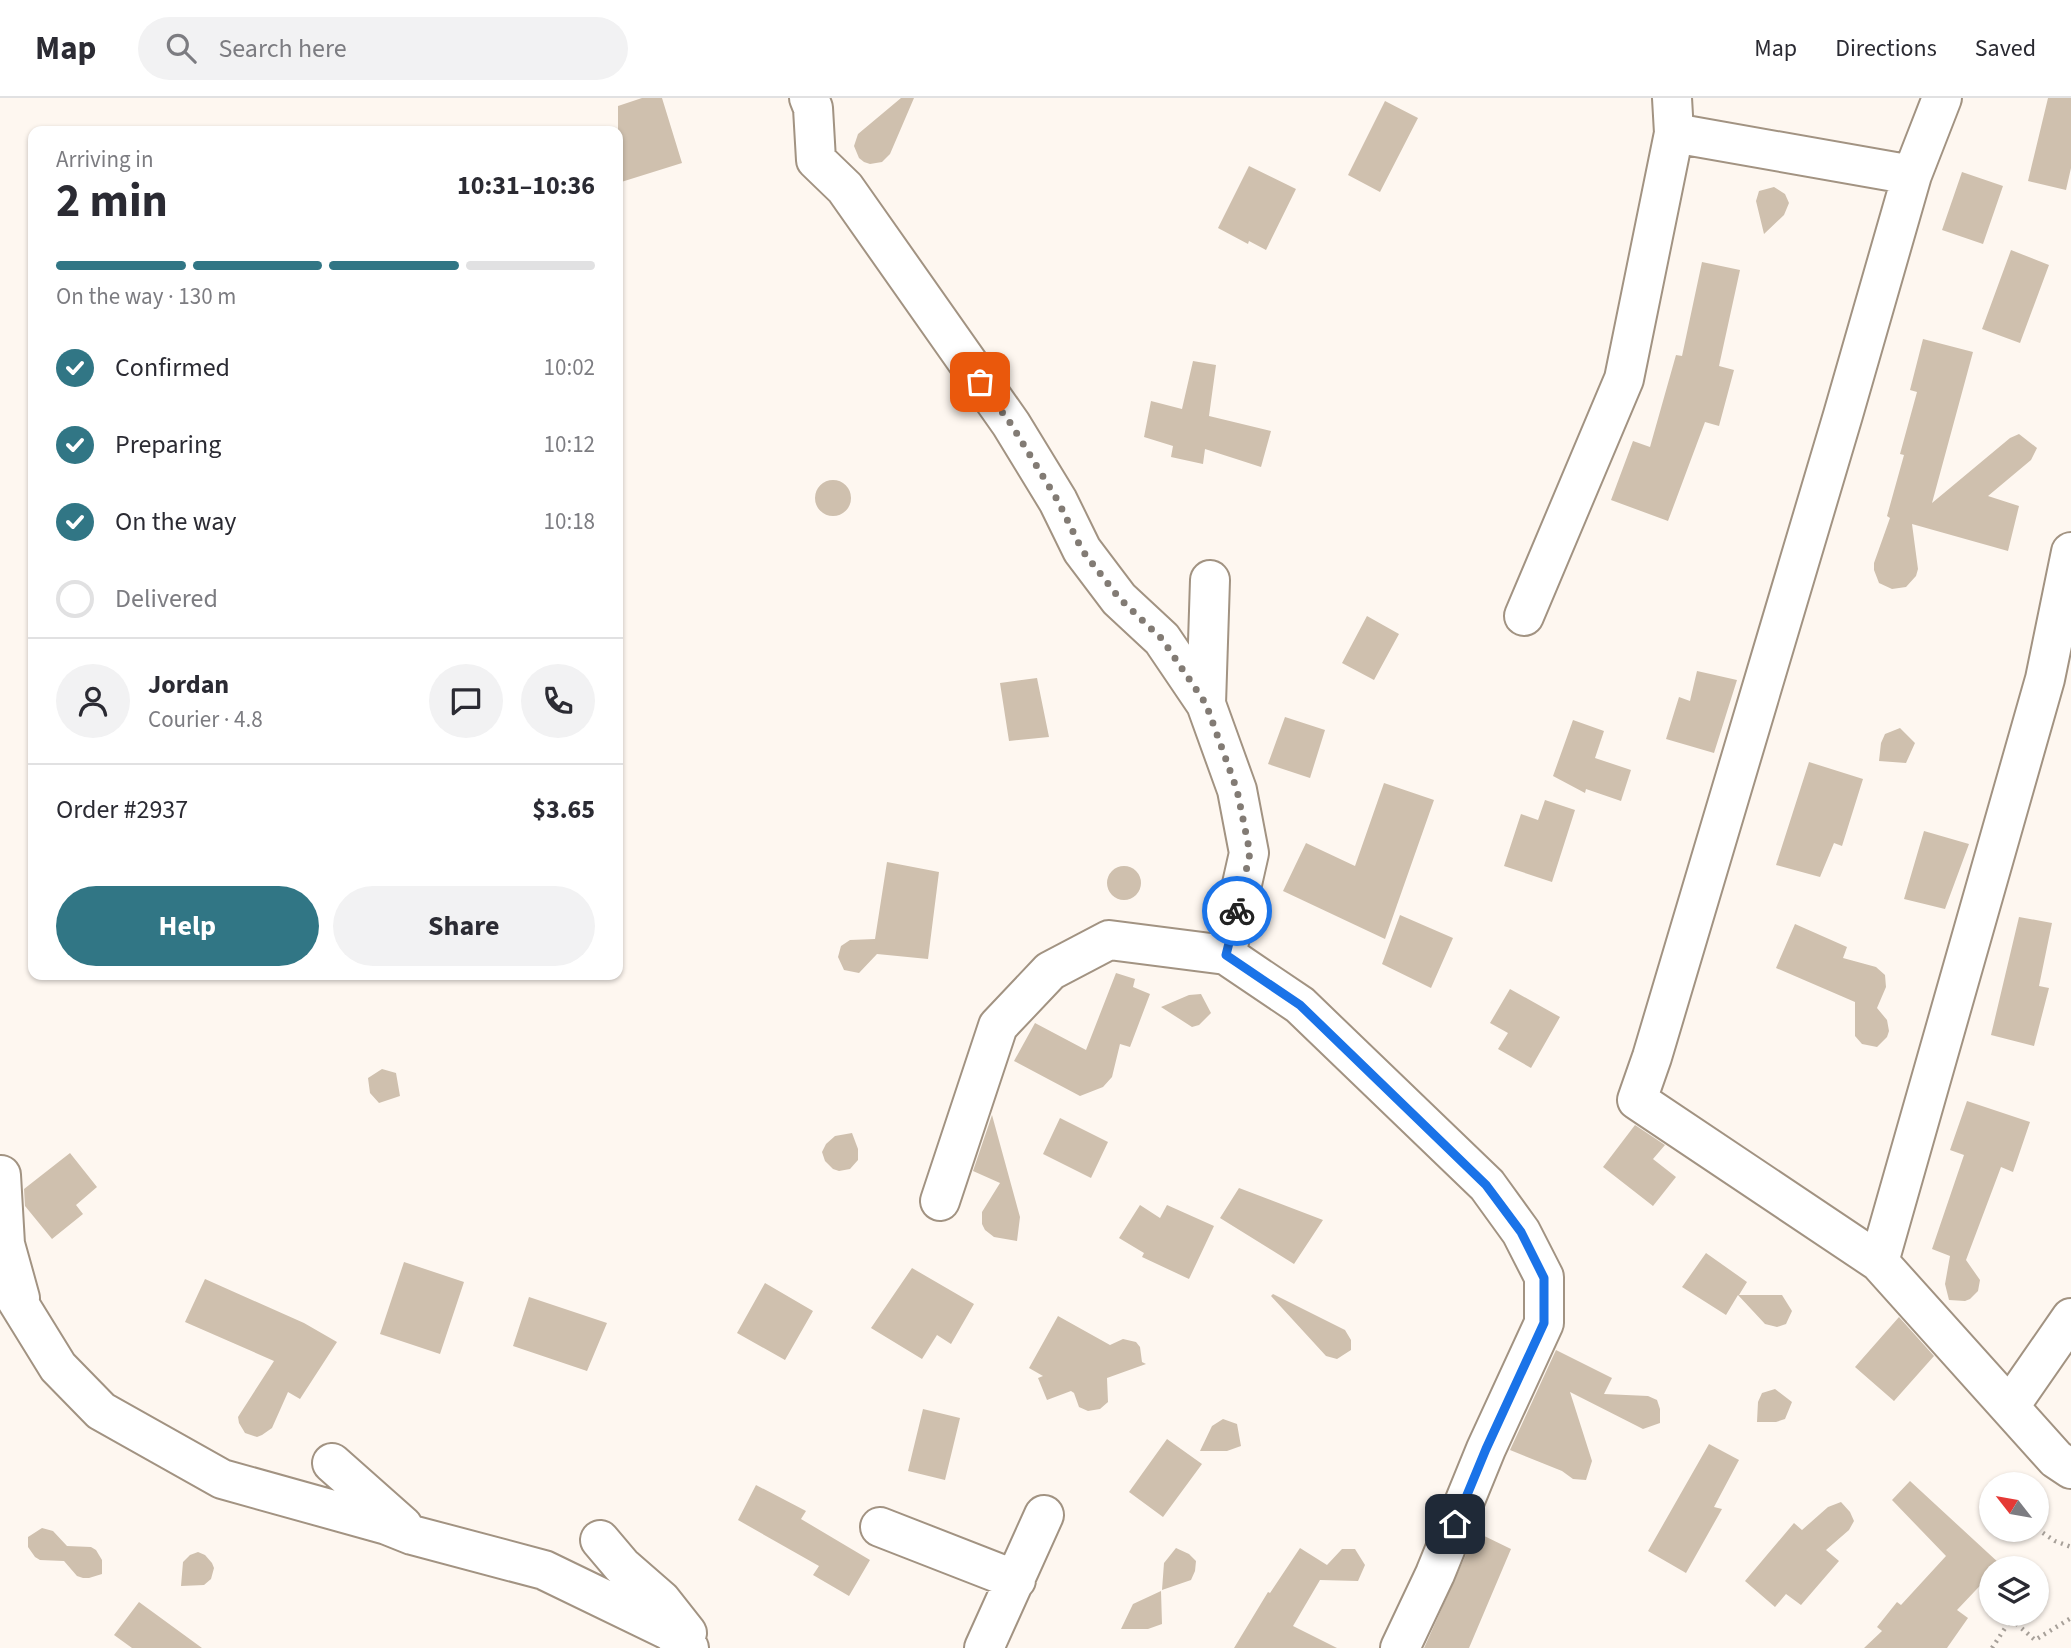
<!DOCTYPE html>
<html lang="en">
<head>
<meta charset="utf-8">
<style>
	:root { --surface:#fff; --page:#f2f2f3; --text:#2b2b33; --muted:#7c7c81; --line:#e1e1e2; --accent:#317685 }
	body { margin:0; font-family:"Source Sans 3",sans-serif; background:var(--page); color:var(--text); height:100vh; display:flex; flex-direction:column; font-size:26px; white-space:nowrap }
	* { box-sizing:border-box; margin:0 }
	p { font-size:23px; color:var(--muted) }
	.icon { flex:none; width:38px; height:38px; fill:none; stroke:currentColor; stroke-width:2; stroke-linecap:round; stroke-linejoin:round }
	.map { position:relative; flex:1; overflow:hidden }
	.details { position:absolute; left:28px; top:28px; width:595px; height:854px; display:flex; flex-direction:column; background:var(--surface); border-radius:14px; box-shadow:0 2px 5px #0004 }
	.details>* { flex:none }
	.needle { width:46px; rotate:301deg }
	.controls { position:absolute; left:1979px; top:1374px; display:grid; gap:14px }
	.controls a { display:grid; place-items:center; width:70px; height:70px; border-radius:50%; background:var(--surface); box-shadow:0 2px 5px #0004; font-size:35px }
	.pin { position:absolute; display:grid; place-items:center; width:60px; height:60px; color:#fff; margin:-30px; border-radius:14px; box-shadow:0 4px 10px #0006 }
	.courier { position:absolute; display:grid; place-items:center; width:70px; height:70px; margin:-35px; border:5px solid #1a73e8; border-radius:50%; background:#fff; color:#222; box-shadow:0 2px 9px #0007 }
	.overview em { font-style:normal; font-weight:700 }
	.overview div { display:flex; flex-direction:column-reverse }
	.overview { display:flex; align-items:center; justify-content:space-between; height:119px; padding:0 28px }
	h1 { font-size:46px; font-weight:700; line-height:52px }
	.bar { display:grid; grid-template-columns:repeat(4,1fr); gap:10px 7px; align-content:center; height:84px; padding:0 28px }
	.bar i { height:9px; border-radius:5px; background:var(--line) }
	.bar .selected { background:var(--accent) }
	.bar p { grid-column:span 4 }
	.line { display:flex; align-items:center; gap:18px; padding:0 28px; border-top:2px solid var(--line) }
	.line div { flex:1 }
	.round { display:grid; place-items:center; flex:none; width:74px; height:74px; border-radius:37px; background:var(--page) }
	ol { padding:0 28px; list-style:none }
	li { display:flex; align-items:center; gap:21px; height:77px }
	li p { margin-inline-start:auto }
	li .icon { padding:7px; border-radius:50%; background:var(--accent); color:#fff; stroke-width:4 }
	li:last-child { color:var(--muted) }
	li i { width:38px; height:38px; border:4px solid var(--line); border-radius:50% }
	.button { display:flex; gap:14px; margin-top:auto; padding:14px 28px }
	.button a { flex:1; height:80px; border-radius:42px; background:var(--accent); color:#fff; font-size:28px; font-weight:700; line-height:80px; text-align:center }
	.button a+a { background:var(--page); color:var(--text) }
	header { display:flex; align-items:center; gap:42px; box-sizing:border-box; height:98px; padding:0 35px; background:var(--surface); border-bottom:2px solid var(--line) }
	header strong { font-size:33px }
	nav { display:flex; gap:38px; margin-inline-start:auto; font-size:24px }
	.search { width:490px; height:63px; background:var(--page); display:flex; align-items:center; gap:18px; box-sizing:border-box; padding:0 24px; border-radius:38px; color:var(--muted); font-size:26px }
	.map>svg:first-child { display:block }
	.building { fill:#cfc0ae }
	.lines { fill:none; stroke-linecap:round; stroke-linejoin:round }
	.minor-casing { stroke:#a29382; stroke-width:42 }
	.path { stroke:#a7a099; stroke-width:4.5; stroke-dasharray:2 5; stroke-linecap:butt }
	.minor { stroke:#fff; stroke-width:38 }
	.done { stroke:#827b74; stroke-width:7; stroke-dasharray:0 12.6 }
	.route { stroke:#1a73e8; stroke-width:9 }
</style>
</head>
<body>
<header>
<strong>Map</strong>
<div class="search"><svg class="icon" aria-label="search" viewBox="0 0 24 24"><circle cx="10" cy="10" r="6"/><path d="M15 15l6 6"/></svg>Search here</div>
<nav><a>Map</a><a>Directions</a><a>Saved</a></nav>
</header>
<div class="map">
<svg width="2071" height="1550" viewBox="0 0 2071 1550">
	<rect width="100%" height="100%" fill="#fef7f0"/>
	<path class="building" d="M642,0H662L682,65L618,85V8Z
		M901,0H914L890,56L882,64L870,66L864,64L859,60L854,48L858,36Z
		M2048,0H2071V70L2066,92L2028,83Z
		M1385,3L1418,20L1380,94L1348,77Z
		M1249,68L1296,91L1266,152L1249,143L1248,146L1218,130Z
		M1962,74L2003,88L1983,146L1942,132Z
		M1774,89L1785,96L1789,105L1784,117L1764,136L1756,103L1759,93Z
		M2011,152L2049,167L2020,245L1982,231Z
		M1702,164L1740,172L1719,268L1734,272L1719,328L1705,324L1668,423L1611,402L1633,343L1650,349L1676,257L1682,258Z
		M1923,241L1973,254L1932,405L2010,340L2019,336L2037,350L2031,362L1988,398L2019,408L2008,453L1912,426L1918,471L1916,478L1906,489L1892,491L1879,485L1874,472V465L1890,420L1887,418L1904,357L1900,356L1917,294L1910,292Z
		M1193,263L1216,267L1209,318L1271,333L1261,369L1205,351L1203,366L1171,359L1173,348L1144,339L1151,303L1182,311Z
		M815 400a18 18 0 1 1 36 0a18 18 0 1 1-36 0Z
		M1367,518L1399,536L1374,582L1342,565Z
		M1697,573L1737,582L1714,655L1666,641L1679,599L1690,603Z
		M1037,580L1049,639L1009,643L1000,585Z
		M1285,619L1325,632L1310,680L1268,666Z
		M1573,622L1604,633L1595,660L1631,672L1621,703L1586,691L1585,695L1553,678Z
		M1900,630L1915,645L1906,665L1879,663L1881,645L1885,636Z
		M1809,664L1863,681L1842,748L1834,745L1820,779L1776,767Z
		M1384,685L1434,702L1385,841L1283,793L1306,745L1355,768Z
		M1545,702L1575,712L1552,784L1504,768L1521,716L1538,722Z
		M1924,733L1969,746L1945,811L1904,801Z
		M887,764L939,774L928,861L877,856L859,875L844,872L838,859L841,848L850,842L875,841Z
		M1107 785a17 17 0 1 1 34 0a17 17 0 1 1-34 0Z
		M1400,817L1453,840L1431,890L1382,866Z
		M2019,819L2052,825L2039,888L2049,890L2034,948L1991,937Z
		M1795,826L1847,849L1843,860L1876,869L1885,877L1886,889L1877,910L1887,922L1889,933L1887,939L1877,949L1862,946L1855,938V904L1776,870Z
		M1116,875L1135,881L1133,889L1150,896L1130,949L1120,946L1112,979L1103,989L1080,998L1014,963L1035,925L1086,952Z
		M1510,891L1560,919L1531,970L1498,951L1508,935L1490,925Z
		M1201,896L1211,915L1199,927L1192,929L1161,909L1189,897Z
		M382,971L396,975L400,998L379,1005L370,995L368,980Z
		M1967,1003L2030,1024L2013,1074L2001,1069L1966,1162L1980,1182L1978,1193L1970,1201L1965,1203L1949,1202L1945,1186L1950,1158L1932,1151L1964,1057L1950,1052Z
		M992,1017L1020,1119L1017,1143L994,1139L985,1132L982,1126V1114L1000,1085L973,1073Z
		M1060,1020L1108,1044L1091,1080L1043,1056Z
		M1635,1027L1665,1047L1653,1061L1676,1079L1653,1108L1603,1069Z
		M852,1035L858,1051V1062L850,1071L839,1073L833,1071L825,1063L822,1054L826,1046L835,1038Z
		M70,1055L97,1089L76,1107L83,1116L52,1141L25,1108L24,1091Z
		M1239,1090L1323,1122L1294,1166L1220,1120Z
		M1140,1107L1160,1120L1167,1107L1214,1128L1189,1181L1142,1159L1144,1155L1119,1140Z
		M1706,1155L1747,1184L1739,1197H1782L1792,1213L1786,1226L1777,1229L1765,1226L1738,1197L1726,1217L1682,1189Z
		M404,1164L464,1184L440,1256L380,1236Z
		M912,1170L974,1206L951,1246L937,1237L922,1261L871,1230Z
		M205,1181L304,1225L337,1244L300,1301L288,1294L272,1330L262,1337L257,1339L245,1335L239,1325L238,1319L274,1263L185,1224Z
		M765,1185L813,1213L785,1262L737,1235Z
		M1273,1196L1345,1232L1351,1242V1252L1337,1261L1326,1258L1271,1198Z
		M529,1199L607,1225L587,1273L513,1248Z
		M1058,1218L1110,1247L1123,1241L1136,1244L1140,1249L1142,1264L1146,1266L1107,1280L1108,1304L1100,1311L1088,1313L1079,1309L1074,1295L1071,1293L1047,1302L1038,1280L1043,1278L1029,1270Z
		M1899,1219L1934,1258L1894,1303L1855,1269Z
		M1556,1252L1612,1280L1604,1296L1648,1298L1657,1302L1660,1311V1325L1643,1331L1570,1294L1592,1363L1586,1382L1573,1381L1562,1373L1510,1352Z
		M1775,1291L1792,1304L1785,1321L1776,1324H1757L1758,1304L1762,1295Z
		M923,1311L960,1320L945,1382L908,1373Z
		M1223,1321L1237,1326L1241,1348L1227,1353H1200L1212,1328Z
		M1167,1341L1202,1366L1163,1419L1129,1394Z
		M1709,1346L1739,1362L1714,1409L1722,1411L1686,1475L1648,1453Z
		M1910,1383L2000,1466L1996,1470H1992V1475L1957,1512L1968,1520L1947,1550H1864L1882,1533L1877,1529L1897,1504L1901,1507L1946,1458L1892,1402Z
		M756,1387L806,1413L801,1421L870,1462L849,1498L813,1477L819,1468L738,1422Z
		M1841,1404L1850,1414L1854,1423L1849,1432L1826,1452L1839,1463L1801,1507L1786,1496L1775,1509L1745,1483L1794,1425L1802,1432L1828,1409Z
		M42,1430L53,1433L67,1448L91,1449L96,1452L102,1462V1476L89,1480H83L77,1478L64,1463L40,1462L35,1459L28,1449V1439Z
		M1476,1434L1511,1451L1469,1550H1424Z
		M1176,1450L1189,1456L1196,1463L1195,1473L1191,1482L1162,1492L1164,1465Z
		M1300,1450L1327,1467L1342,1451H1355L1365,1467L1358,1483L1320,1482L1293,1528L1337,1550H1234L1268,1494L1270,1495Z
		M198,1454L205,1457L212,1465L214,1470L211,1481L204,1487L181,1488L183,1464L190,1457Z
		M1161,1493L1162,1526L1148,1531H1121L1133,1506Z
		M139,1504L202,1550H132L114,1537Z"/>
	<g class="lines">
		<defs>
			<path id="minor" d="M809,0L813,10L816,62L845,90L1011,326L1058,403L1082,452L1119,501L1162,541L1206,606L1237,692L1249,755L1226,857L1300,907L1487,1087L1521,1134L1544,1179V1225L1486,1351L1435,1476L1400,1550
				M1672,0L1674,35
				M1942,0L1912,77L1843,317L1652,959L1637,1002L1879,1164L2056,1361L2071,1371
				M1524,518L1624,281L1674,35L1912,77
				M1206,606L1210,482
				M1,1077L5,1146L20,1200
				M940,1103L998,928L1050,873L1109,842L1226,857
				M1879,1164L2045,581L2071,454
				M0,1175L58,1269L101,1313L222,1381L387,1427L412,1437L544,1472L670,1533L689,1550
				M2010,1308L2071,1220
				M332,1365L403,1428
				M880,1429L1016,1482
				M600,1442L622,1468L661,1502L687,1535
				M984,1550L1044,1417"/>
		</defs>
		<use href="#minor" class="minor-casing"/>
		<path class="path" d="M2037,1431L2055,1443L2071,1449
			M2015,1433L2024,1432
			M1992,1550L2011,1521L2035,1542L2071,1520"/>
		<use href="#minor" class="minor"/>
	</g>
	<g class="lines">
		<path class="done" d="M980,284L1011,326L1058,403L1082,452L1119,500L1162,541L1206,606L1237,692L1250,755L1237,813"/>
		<path class="route" d="M1237,813L1226,857L1300,907L1486,1087L1521,1134L1544,1180V1225L1486,1351L1455,1426"/>
	</g>
</svg>
<div class="controls">
<a><svg class="needle" viewBox="-14 -14 28 28"><path d="M0-13l5 13h-10z" fill="#e53935"/><path d="M0 13l5-13h-10z" fill="#7c7c81"/></svg></a>
<a><svg class="icon" aria-label="layers" viewBox="0 0 24 24"><path d="M12 4l9 5-9 5-9-5zM3 14l9 5 9-5"/></svg></a>
</div>
<div class="pin" style="left:980px;top:284px;background:#ea580c"><svg class="icon" aria-label="bag" viewBox="0 0 24 24"><path d="M5 8h14l-1 12H6zM9 8a3 3 0 0 1 6 0"/></svg></div>
<div class="pin" style="left:1455px;top:1426px;background:#1f2937"><svg class="icon" aria-label="home" viewBox="0 0 24 24"><path d="M3 11l9-7 9 7M6 9v11h12V9"/></svg></div>
<div class="courier" style="left:1237px;top:813px"><svg class="icon" aria-label="bike" viewBox="0 0 24 24"><circle cx="6" cy="16" r="4"/><circle cx="18" cy="16" r="4"/><path d="M6 16l4-8h5l3 8M10 8l3 8H6M13 5h3"/></svg></div>
<section class="details">
<div class="overview"><div><h1>2 min</h1><p>Arriving in</p></div><em>10:31–10:36</em></div>
<div class="bar"><i class="selected"></i><i class="selected"></i><i class="selected"></i><i></i><p>On the way · 130 m</p></div>
<ol>
<li><svg class="icon" aria-label="check" viewBox="0 0 24 24"><path d="M5 12l5 5 9-10"/></svg>Confirmed<p>10:02</p></li>
<li><svg class="icon" aria-label="check" viewBox="0 0 24 24"><path d="M5 12l5 5 9-10"/></svg>Preparing<p>10:12</p></li>
<li><svg class="icon" aria-label="check" viewBox="0 0 24 24"><path d="M5 12l5 5 9-10"/></svg>On the way<p>10:18</p></li>
<li><i></i>Delivered</li>
</ol>
<div class="line" style="height:126px"><a class="round"><svg class="icon" aria-label="person" viewBox="0 0 24 24"><circle cx="12" cy="8" r="4"/><path d="M4 21q1-7 8-7t8 7"/></svg></a><div><b>Jordan</b><p>Courier · 4.8</p></div><a class="round"><svg class="icon" aria-label="chat" viewBox="0 0 24 24"><path d="M4 5h16v11H9l-5 4z"/></svg></a><a class="round"><svg class="icon" aria-label="phone" viewBox="0 0 24 24"><path d="M5 4h4l2 5-3 2q2 4 5 5l2-3 5 2v4C11 20 4 13 5 4z"/></svg></a></div>
<div class="line" style="height:91px"><div>Order #2937</div><b>$3.65</b></div>
<div class="button"><a>Help</a><a>Share</a></div>
</section>
</div>
</body>
</html>
